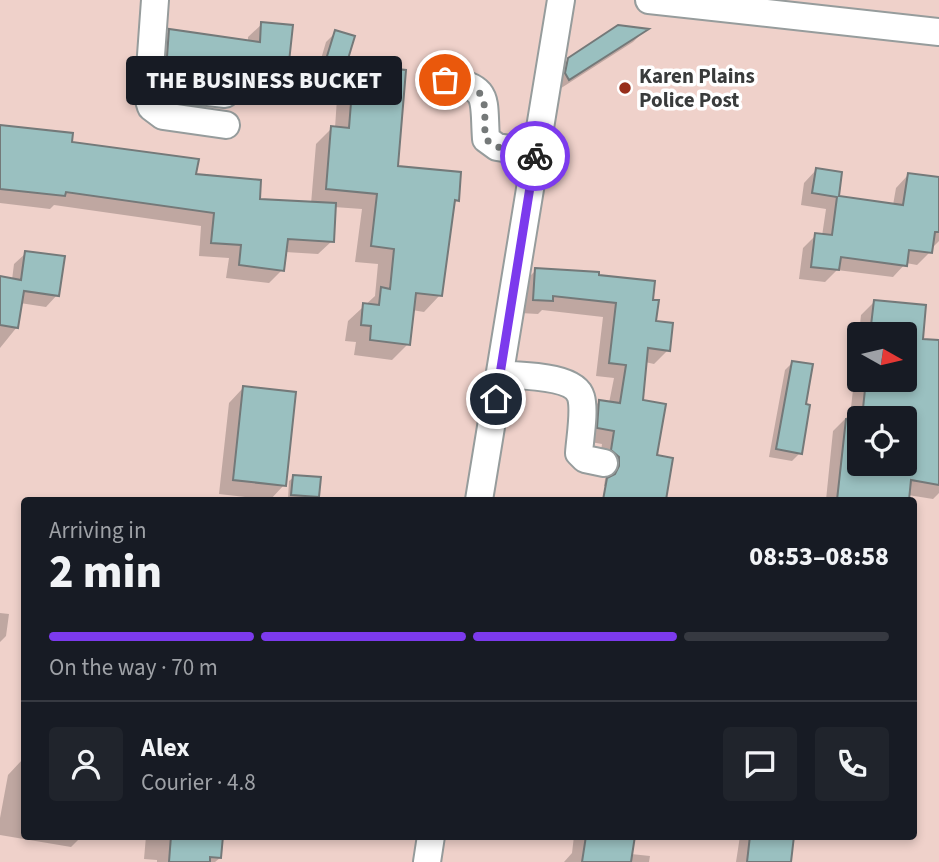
<!DOCTYPE html>
<html lang="en">
<head>
<meta charset="utf-8">
<style>
	:root { --surface:#171b24; --page:#20242c; --text:#f1f3f6; --muted:#9ea1a6; --line:#363941; --accent:#7c3aed }
	body { margin:0; font-family:"Source Sans 3",sans-serif; background:var(--page); color:var(--text); height:100vh; display:flex; flex-direction:column; font-size:26px; white-space:nowrap }
	* { box-sizing:border-box; margin:0 }
	p { font-size:23px; color:var(--muted) }
	.icon { flex:none; width:38px; height:38px; fill:none; stroke:currentColor; stroke-width:2; stroke-linecap:round; stroke-linejoin:round }
	.map { position:relative; flex:1; overflow:hidden }
	.sheet { position:absolute; left:21px; top:497px; width:896px; height:343px; display:flex; flex-direction:column; background:var(--surface); border-radius:7px; box-shadow:0 4px 10px #0003 }
	.sheet>* { flex:none }
	.needle { width:46px; rotate:98deg }
	.tools { position:absolute; left:847px; top:322px; display:grid; gap:14px }
	.tools a { display:grid; place-items:center; width:70px; height:70px; border-radius:7px; background:var(--surface); box-shadow:0 4px 10px #0003; font-size:35px }
	.pin { position:absolute; display:grid; place-items:center; width:60px; height:60px; color:#fff; margin:-30px; border:4px solid #fff; border-radius:50%; box-shadow:0 2px 7px #0007 }
	.courier { position:absolute; display:grid; place-items:center; width:70px; height:70px; margin:-35px; border:5px solid #7c3aed; border-radius:50%; background:#fff; color:#222; box-shadow:0 2px 9px #0007 }
	.bubble { position:absolute; height:49px; border-radius:7px; background:var(--surface); box-shadow:0 4px 10px #0003; font-size:23px; font-weight:800; line-height:49px; text-align:center }
	.headline em { font-style:normal; font-weight:800 }
	.headline div { display:flex; flex-direction:column-reverse }
	.headline { display:flex; align-items:center; justify-content:space-between; height:119px; padding:0 28px }
	h1 { font-size:46px; font-weight:800; line-height:52px }
	.bar { display:grid; grid-template-columns:repeat(4,1fr); gap:10px 7px; align-content:center; height:84px; padding:0 28px }
	.bar i { height:9px; border-radius:5px; background:var(--line) }
	.bar .current { background:var(--accent) }
	.bar p { grid-column:span 4 }
	.line { display:flex; align-items:center; gap:18px; padding:0 28px; border-top:2px solid var(--line) }
	.line div { flex:1 }
	.round { display:grid; place-items:center; flex:none; width:74px; height:74px; border-radius:7px; background:var(--page) }
	.map>svg:first-child { display:block }
	.green { fill:#efd1ca; fill-rule:evenodd }
	.shadow { fill:#0003; fill-rule:evenodd }
	.building { fill:#9ac0c0; stroke:#747979; stroke-width:2 }
	.lines { fill:none; stroke-linecap:round; stroke-linejoin:round }
	.minor-casing { stroke:#969c9c; stroke-width:30 }
	.minor { stroke:#fff; stroke-width:26 }
	.done { stroke:#757979; stroke-width:7; stroke-dasharray:0 12.6 }
	.route { stroke:#7c3aed; stroke-width:9 }
	.poi-dot { fill:#972e1b; stroke:#fff; stroke-width:2.5 }
	.labels { text-anchor:middle; dominant-baseline:central; stroke-width:7; stroke-linejoin:round; paint-order:stroke }
	.poi-label { font-size:21px; font-weight:bold; fill:#393b3b; stroke:#fff; text-anchor:start }
</style>
</head>
<body>
<div class="map">
<svg width="939" height="862" viewBox="0 0 939 862">
	<rect width="100%" height="100%" fill="#e5ebeb"/>
	<path class="green" d="M0,0H939V862H0ZM859,334H905V380H859ZM859,418H905V464H859ZM24,500H914V836H24Z"/>
	<path class="shadow" d="M262,24L288,61L274,75L239,72L237,86L225,99L153,84L156,45L169,31L248,42V37Z
		M645,30L633,42L555,92V73L569,59Z
		M336,32L352,37L342,71L332,81L316,76L326,42Z
		M354,67L396,168L457,200L453,204L440,295L424,312L412,310L408,344L392,360L354,355L356,342L345,341L348,321L375,296L378,264L355,262L362,209L334,207L332,241L318,254L285,252L282,270L269,283L226,278L229,258L199,256L201,226L54,205L50,209L0,203V127L194,176L258,201L311,204L316,144L332,128H335L338,83Z
		M816,170L840,174L837,198L893,205L896,188L908,175L939,179V241L934,246L931,245L930,252L917,265L906,263L893,277L837,270L825,282L799,279L803,248L816,235L822,236L826,209L801,205L804,183Z
		M26,253L57,295L46,307L20,303L17,327L0,348V278L12,280L14,264Z
		M536,270L597,277L651,301L655,323L668,350L654,364L645,362L641,402L655,457L654,494L604,486L606,473L599,464L602,444L585,441L586,415L599,402L609,403L614,378L596,376L603,317L542,310L538,314L520,313L523,283Z
		M874,302L921,340L939,342V493L933,499L908,495L907,500H826L833,431L847,417H850L861,315ZM859,334H905V380H859ZM859,418H905V464H859Z
		M793,362L804,406L800,453L792,461L769,457L785,370Z
		M243,388L284,485L270,500L219,494L229,403Z
		M294,477L317,496L313,500L288,499L289,481Z
		M0,613L9,614L6,636L0,642Z
		M22,760H24V836H82L71,847L0,835V818L8,775Z
		M146,836H222L220,858L215,862H157V860L144,859Z
		M574,836H633L631,854L650,856L649,862H564L572,853Z
		M740,836H793L790,862H736Z"/>
	<path class="building" d="M261,22L293,25L289,62L243,58L239,87L234,81L227,78L166,71L169,29L260,42Z
		M618,25L649,29L569,80L565,73L568,58Z
		M335,30L355,36L344,72L324,66Z
		M354,65L406,70L398,166L461,172L459,201L455,200L442,296L416,293L410,345L370,340L371,326L361,325L363,303L379,305L381,287L390,289L394,249L371,246L377,194L326,189L331,126L349,128Z
		M0,125L73,133L72,142L199,159L196,174L261,180L260,199L336,203L334,242L288,239L284,271L239,265L241,245L211,243L214,213L66,192L65,196L0,189Z
		M816,168L842,172L839,196L903,205L908,173L939,177V232H935L932,253L909,250L907,266L841,257L839,270L811,267L815,233L832,235L837,197L812,193Z
		M25,251L65,256L59,296L24,291L18,328L0,325V276L21,280Z
		M535,268L599,272V275L655,281L653,300H659L656,321L673,323L670,351L648,348L643,400L666,404L657,455L673,458L666,500H603L607,478L615,474L619,466V457L611,450L614,431L597,428L599,400L620,403L626,365L609,363L616,303L553,296V301L533,300Z
		M874,300L926,305L923,339L939,340V485L911,480L909,500H837L846,419L859,420V464H905V418H862L866,380H905V334H870Z
		M792,361L813,364L806,404L810,405L802,454L776,449Z
		M243,386L296,392L286,486L233,480Z
		M293,475L321,477L319,497L291,495Z
		M171,836H223L221,858L210,857V862H169Z
		M586,836H635L631,862H582Z
		M750,836H794L791,862H747Z"/>
	<g class="lines">
		<defs>
			<path id="minor" d="M155,0L148,97L151,107L163,116L226,125
				M649,0L939,32
				M445,80C491,88 483,97 486,139L497,147L535,153
				M149,85L225,94
				M500,374C520,376 575,375 581,397C585,411 580,438 579,453L585,459L604,463
				M479,500L561,0
				M427,862L431,836"/>
		</defs>
		<use href="#minor" class="minor-casing"/>
		<use href="#minor" class="minor"/>
	</g>
	<g class="lines">
		<path class="done" d="M445,80C491,88 484,97 485,139L497,147L535,153V156"/>
		<path class="route" d="M496,399L535,156"/>
	</g>
	<circle class="poi-dot" cx="625" cy="88" r="7"/>
	<g class="labels">
		<g class="poi-label">
			<text x="639" y="76">Karen Plains<tspan x="639" dy="24">Police Post</tspan></text>
		</g>
	</g>
</svg>
<div class="tools">
<a><svg class="needle" viewBox="-14 -14 28 28"><path d="M0-13l5 13h-10z" fill="#e53935"/><path d="M0 13l5-13h-10z" fill="#9ea1a6"/></svg></a>
<a><svg class="icon" aria-label="locate" viewBox="0 0 24 24"><circle cx="12" cy="12" r="6"/><path d="M12 2v4M12 18v4M2 12h4M18 12h4"/></svg></a>
</div>
<div class="pin" style="left:445px;top:80px;background:#ea580c"><svg class="icon" aria-label="bag" viewBox="0 0 24 24"><path d="M5 8h14l-1 12H6zM9 8a3 3 0 0 1 6 0"/></svg></div>
<div class="pin" style="left:496px;top:399px;background:#1f2937"><svg class="icon" aria-label="home" viewBox="0 0 24 24"><path d="M3 11l9-7 9 7M6 9v11h12V9"/></svg></div>
<div class="courier" style="left:535px;top:156px"><svg class="icon" aria-label="bike" viewBox="0 0 24 24"><circle cx="6" cy="16" r="4"/><circle cx="18" cy="16" r="4"/><path d="M6 16l4-8h5l3 8M10 8l3 8H6M13 5h3"/></svg></div>
<div class="bubble" style="left:126px;top:56px;width:276px">THE BUSINESS BUCKET</div>
<section class="sheet">
<div class="headline"><div><h1>2 min</h1><p>Arriving in</p></div><em>08:53–08:58</em></div>
<div class="bar"><i class="current"></i><i class="current"></i><i class="current"></i><i></i><p>On the way · 70 m</p></div>
<div class="line" style="height:126px"><a class="round"><svg class="icon" aria-label="person" viewBox="0 0 24 24"><circle cx="12" cy="8" r="4"/><path d="M4 21q1-7 8-7t8 7"/></svg></a><div><b>Alex</b><p>Courier · 4.8</p></div><a class="round"><svg class="icon" aria-label="chat" viewBox="0 0 24 24"><path d="M4 5h16v11H9l-5 4z"/></svg></a><a class="round"><svg class="icon" aria-label="phone" viewBox="0 0 24 24"><path d="M5 4h4l2 5-3 2q2 4 5 5l2-3 5 2v4C11 20 4 13 5 4z"/></svg></a></div>
</section>
</div>
</body>
</html>
